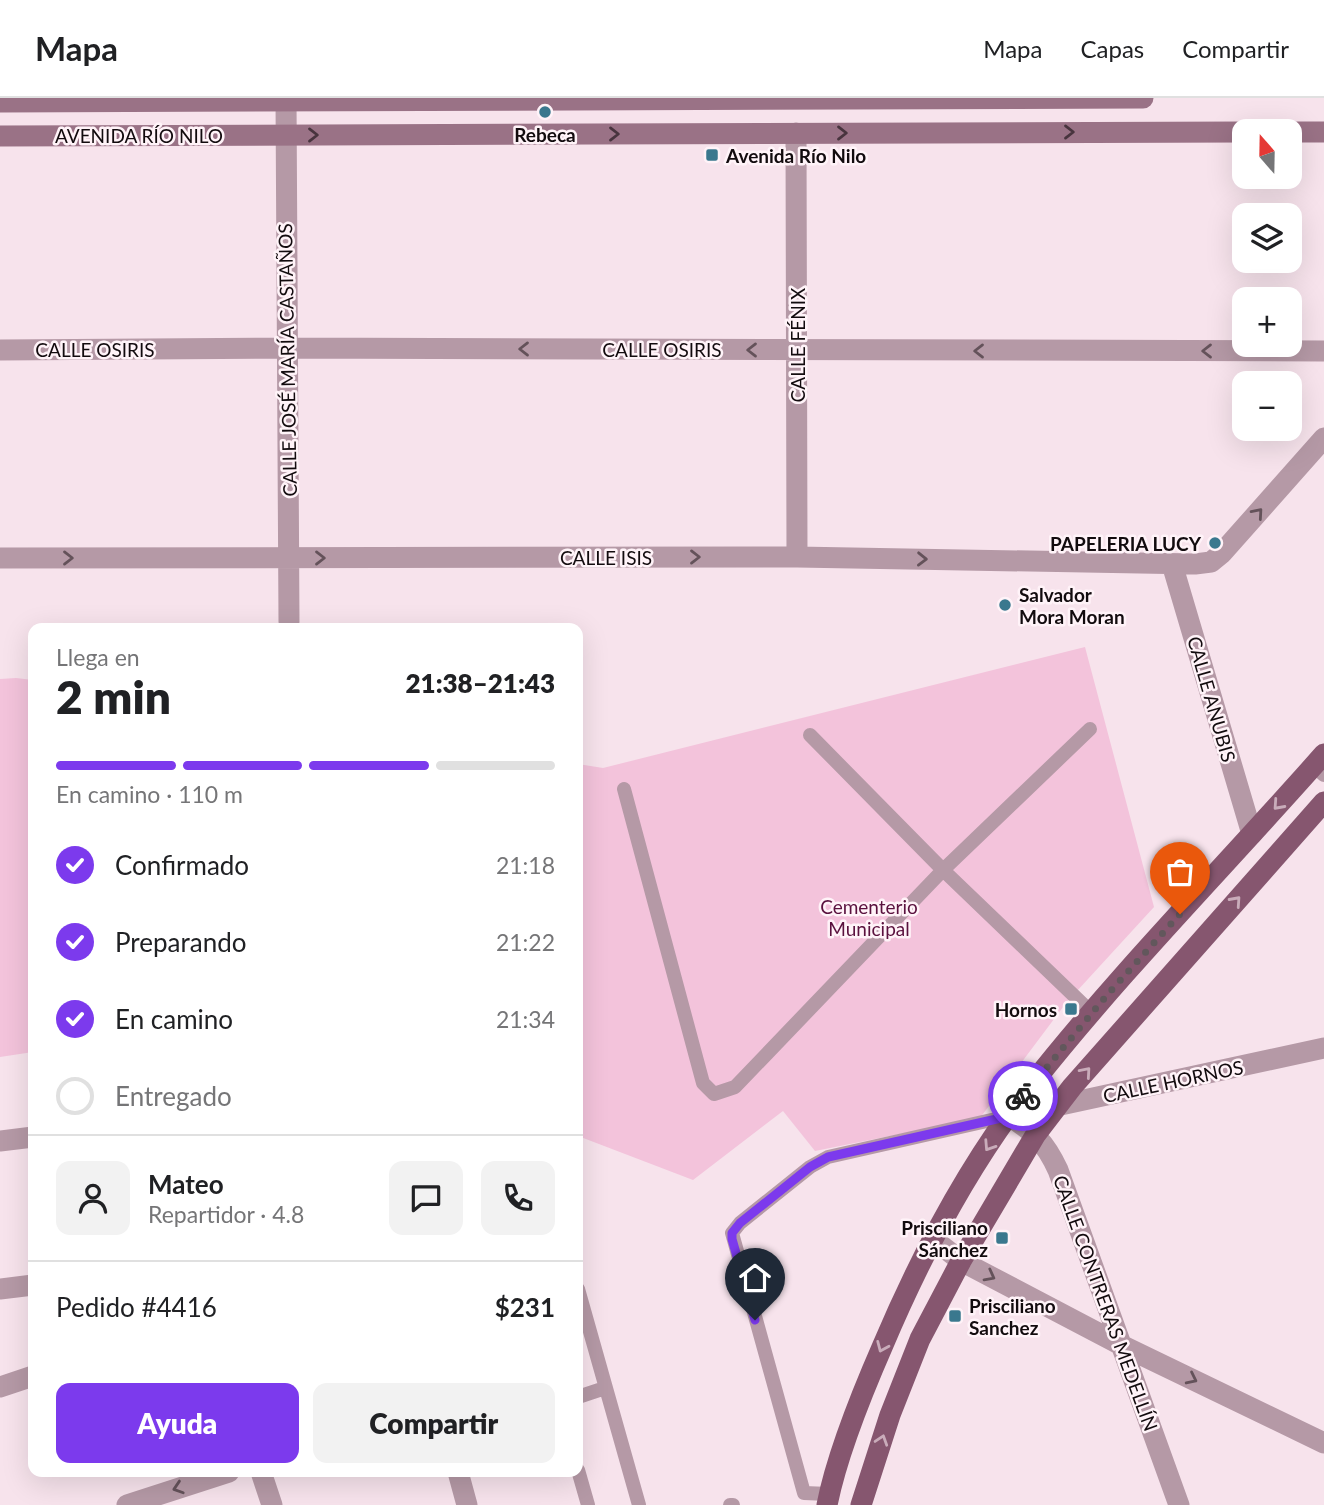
<!DOCTYPE html>
<html lang="es">
<head>
<meta charset="utf-8">
<style>
	:root { --surface:#fff; --page:#f2f2f2; --text:#202124; --muted:#757577; --line:#e0e0e0; --accent:#7c3aed }
	body { margin:0; font-family:Lato,sans-serif; background:var(--page); color:var(--text); height:100vh; display:flex; flex-direction:column; font-size:26px; white-space:nowrap }
	* { box-sizing:border-box; margin:0 }
	p { font-size:23px; color:var(--muted) }
	.icon { flex:none; width:38px; height:38px; fill:none; stroke:currentColor; stroke-width:2; stroke-linecap:round; stroke-linejoin:round }
	.map { position:relative; flex:1; overflow:hidden }
	.sheet { position:absolute; left:28px; top:525px; width:555px; height:854px; display:flex; flex-direction:column; background:var(--surface); border-radius:14px; box-shadow:0 7px 28px #0002 }
	.sheet>* { flex:none }
	.needle { width:46px; rotate:340deg }
	.controls { position:absolute; left:1232px; top:21px; display:grid; gap:14px }
	.controls a { display:grid; place-items:center; width:70px; height:70px; border-radius:14px; background:var(--surface); box-shadow:0 7px 28px #0002; font-size:35px }
	.pin { position:absolute; display:grid; place-items:center; width:60px; height:60px; color:#fff; margin:-72px -30px; border-radius:50% 50% 50% 0; rotate:-45deg; box-shadow:0 0 7px #0007 }
	.pin .icon { rotate:45deg }
	.courier { position:absolute; display:grid; place-items:center; width:70px; height:70px; margin:-35px; border:5px solid #7c3aed; border-radius:50%; background:#fff; color:#222; box-shadow:0 2px 9px #0007 }
	.head em { font-style:normal; font-weight:800 }
	.head div { display:flex; flex-direction:column-reverse }
	.head { display:flex; align-items:center; justify-content:space-between; height:119px; padding:0 28px }
	h1 { font-size:46px; font-weight:800; line-height:52px }
	.bar { display:grid; grid-template-columns:repeat(4,1fr); gap:10px 7px; align-content:center; height:84px; padding:0 28px }
	.bar i { height:9px; border-radius:5px; background:var(--line) }
	.bar .active { background:var(--accent) }
	.bar p { grid-column:span 4 }
	.line { display:flex; align-items:center; gap:18px; padding:0 28px; border-top:2px solid var(--line) }
	.line div { flex:1 }
	.round { display:grid; place-items:center; flex:none; width:74px; height:74px; border-radius:14px; background:var(--page) }
	ol { padding:0 28px; list-style:none }
	li { display:flex; align-items:center; gap:21px; height:77px }
	li p { margin-inline-start:auto }
	li .icon { padding:7px; border-radius:50%; background:var(--accent); color:#fff; stroke-width:4 }
	li:last-child { color:var(--muted) }
	li i { width:38px; height:38px; border:4px solid var(--line); border-radius:50% }
	.button { display:flex; gap:14px; margin-top:auto; padding:14px 28px }
	.button a { flex:1; height:80px; border-radius:14px; background:var(--accent); color:#fff; font-size:28px; font-weight:800; line-height:80px; text-align:center }
	.button a+a { background:var(--page); color:var(--text) }
	header { display:flex; align-items:center; gap:42px; box-sizing:border-box; height:98px; padding:0 35px; background:var(--surface); border-bottom:2px solid var(--line) }
	header strong { font-size:33px }
	nav { display:flex; gap:38px; margin-inline-start:auto; font-size:24px }
	.map>svg:first-child { display:block }
	.green { fill:#f3c3db }
	.lines { fill:none; stroke-linecap:round; stroke-linejoin:round }
	.lane { stroke:#b599a6; stroke-width:14 }
	.street { stroke:#b599a6; stroke-width:21 }
	.secondary { stroke:#9a7286; stroke-width:21 }
	.primary { stroke:#86566f; stroke-width:21 }
	.oneway { stroke:#48343e }
	.oneway2 { stroke:#64525a }
	.oneway3 { stroke:#c9acba }
	.done { stroke:#62575c; stroke-width:7; stroke-dasharray:0 12.6 }
	.route { stroke:#7c3aed; stroke-width:9 }
	.poi-dot { fill:#3a788e; stroke:#fff3f8; stroke-width:2.5 }
	.labels { text-anchor:middle; dominant-baseline:central; stroke-width:5; stroke-linejoin:round; paint-order:stroke }
	.poi-label { font-size:19px; font-weight:bold; fill:#120b0e; stroke:#fff3f8; text-anchor:start }
	.street-label { font-size:19px; fill:#120b0e; stroke:#fff3f8 }
	.park-label { font-size:19px; fill:#5a113e; stroke:#fff3f8 }
</style>
</head>
<body>
<header>
<strong>Mapa</strong>
<nav><a>Mapa</a><a>Capas</a><a>Compartir</a></nav>
</header>
<div class="map">
<svg width="1324" height="1407" viewBox="0 0 1324 1407">
	<rect width="100%" height="100%" fill="#f7e3ec"/>
	<path class="green" d="M1085,549L1154,809L1066,905L980,1020L815,1053L783,1013L693,1082L578,1038V666L603,670Z
		M16,580L33,582V954L0,959V581Z"/>
	<g class="lines">
		<path class="lane" d="M810,637L943,772L1092,915
			M1314,668L1324,677
			M624,691L703,985L714,996L735,989L943,772L1090,631
			M578,1191L639,1407
			M578,1299L605,1290
			M578,1372L588,1407
			M829,1396L804,1395L732,1135L740,1125L810,1069L828,1059L1009,1018
			M730,1407H733"/>
		<path class="street" d="M286,0L289,524
			M796,35L797,459
			M0,252L286,250L1324,253
			M0,460L797,459L1195,466L1211,464L1222,455L1324,340
			M1172,466L1252,736
			M1023,998L1056,1008L1324,950
			M1009,1018C1035,1035 1045,1044 1058,1072L1179,1407
			M0,1043L33,1039
			M933,1141L961,1163L1121,1247L1324,1345
			M0,1191L33,1187
			M0,1289L33,1278
			M261,1374L272,1407
			M458,1374L467,1407
			M127,1407L229,1374"/>
		<path class="secondary" d="M0,4L1143,0
			M1290,34H1324
			M0,38L1244,34"/>
		<path class="primary" d="M827,1407C837,1356 862,1295 883,1247C922,1155 970,1064 1032,986C1123,871 1227,766 1324,656
			M861,1407L890,1317L920,1241L961,1163L1036,1036L1072,989L1324,704"/>
	</g>
	<defs><path id="oneway-chevron" d="M-2-3.5L2.5 0L-2 3.5" fill="none" stroke-width="1.6" stroke-linecap="round" stroke-linejoin="round" transform="scale(1.75)"/></defs>
	<g class="oneway">
		<use href="#oneway-chevron" transform="translate(1069 34)"/>
		<use href="#oneway-chevron" transform="translate(842 35)"/>
		<use href="#oneway-chevron" transform="translate(614 36)"/>
		<use href="#oneway-chevron" transform="translate(313 37)"/>
	</g>
	<g class="oneway2">
		<use href="#oneway-chevron" transform="translate(524 251) rotate(-180)"/>
		<use href="#oneway-chevron" transform="translate(752 252) rotate(-180)"/>
		<use href="#oneway-chevron" transform="translate(979 253) rotate(-180)"/>
		<use href="#oneway-chevron" transform="translate(1207 253) rotate(-180)"/>
		<use href="#oneway-chevron" transform="translate(1258 415) rotate(-49)"/>
		<use href="#oneway-chevron" transform="translate(695 459)"/>
		<use href="#oneway-chevron" transform="translate(68 460)"/>
		<use href="#oneway-chevron" transform="translate(320 460)"/>
		<use href="#oneway-chevron" transform="translate(922 461) rotate(1)"/>
		<use href="#oneway-chevron" transform="translate(990 1178) rotate(28)"/>
		<use href="#oneway-chevron" transform="translate(1192 1281) rotate(26)"/>
		<use href="#oneway-chevron" transform="translate(178 1390) rotate(162)"/>
	</g>
	<g class="oneway3">
		<use href="#oneway-chevron" transform="translate(1278 707) rotate(132)"/>
		<use href="#oneway-chevron" transform="translate(1236 803) rotate(-48)"/>
		<use href="#oneway-chevron" transform="translate(1086 974) rotate(-49)"/>
		<use href="#oneway-chevron" transform="translate(989 1048) rotate(123)"/>
		<use href="#oneway-chevron" transform="translate(882 1249) rotate(113)"/>
		<use href="#oneway-chevron" transform="translate(882 1342) rotate(-72)"/>
	</g>
	<g class="lines">
		<path class="done" d="M1023,998L1107,897L1180,816"/>
		<path class="route" d="M755,1222L732,1141V1135L740,1125L810,1069L828,1059L1010,1018L1023,998"/>
	</g>
	<g class="poi-dot">
		<circle cx="545" cy="14" r="7"/>
		<rect x="705" y="50" width="14" height="14" rx="3.5"/>
		<circle cx="1215" cy="445" r="7"/>
		<circle cx="1005" cy="507" r="7"/>
		<rect x="1064" y="904" width="14" height="14" rx="3.5"/>
		<rect x="995" y="1133" width="14" height="14" rx="3.5"/>
		<rect x="948" y="1211" width="14" height="14" rx="3.5"/>
	</g>
	<g class="labels">
		<g class="poi-label">
			<text x="545" y="36" text-anchor="middle">Rebeca</text>
			<text x="726" y="57">Avenida Río Nilo</text>
			<text x="1201" y="445" text-anchor="end">PAPELERIA LUCY</text>
			<text x="1019" y="496">Salvador<tspan x="1019" dy="22">Mora Moran</tspan></text>
			<text x="1057" y="911" text-anchor="end">Hornos</text>
			<text x="988" y="1129" text-anchor="end">Prisciliano<tspan x="988" dy="22">Sánchez</tspan></text>
			<text x="969" y="1207">Prisciliano<tspan x="969" dy="22">Sanchez</tspan></text>
		</g>
		<g class="street-label">
			<text x="139" y="37">AVENIDA RÍO NILO</text>
			<text transform="translate(797 247) rotate(-90)">CALLE FÉNIX</text>
			<text x="95" y="251">CALLE OSIRIS</text>
			<text x="662" y="251">CALLE OSIRIS</text>
			<text transform="translate(287 262) rotate(-91)">CALLE JOSÉ MARÍA CASTAÑOS</text>
			<text x="606" y="459">CALLE ISIS</text>
			<text transform="translate(1212 601) rotate(74)">CALLE ANUBIS</text>
			<text transform="translate(1173 983) rotate(-12)">CALLE HORNOS</text>
			<text transform="translate(1106 1205) rotate(70)">CALLE CONTRERAS MEDELLÍN</text>
		</g>
		<g class="park-label">
			<text x="869" y="808">Cementerio<tspan x="869" dy="22">Municipal</tspan></text>
		</g>
	</g>
</svg>
<div class="controls">
<a><svg class="needle" viewBox="-14 -14 28 28"><path d="M0-13l5 13h-10z" fill="#e53935"/><path d="M0 13l5-13h-10z" fill="#757577"/></svg></a>
<a><svg class="icon" aria-label="layers" viewBox="0 0 24 24"><path d="M12 4l9 5-9 5-9-5zM3 14l9 5 9-5"/></svg></a>
<a>+</a>
<a>−</a>
</div>
<div class="pin" style="left:1180px;top:816px;background:#ea580c"><svg class="icon" aria-label="bag" viewBox="0 0 24 24"><path d="M5 8h14l-1 12H6zM9 8a3 3 0 0 1 6 0"/></svg></div>
<div class="pin" style="left:755px;top:1222px;background:#1f2937"><svg class="icon" aria-label="home" viewBox="0 0 24 24"><path d="M3 11l9-7 9 7M6 9v11h12V9"/></svg></div>
<div class="courier" style="left:1023px;top:998px"><svg class="icon" aria-label="bike" viewBox="0 0 24 24"><circle cx="6" cy="16" r="4"/><circle cx="18" cy="16" r="4"/><path d="M6 16l4-8h5l3 8M10 8l3 8H6M13 5h3"/></svg></div>
<section class="sheet">
<div class="head"><div><h1>2 min</h1><p>Llega en</p></div><em>21:38–21:43</em></div>
<div class="bar"><i class="active"></i><i class="active"></i><i class="active"></i><i></i><p>En camino · 110 m</p></div>
<ol>
<li><svg class="icon" aria-label="check" viewBox="0 0 24 24"><path d="M5 12l5 5 9-10"/></svg>Confirmado<p>21:18</p></li>
<li><svg class="icon" aria-label="check" viewBox="0 0 24 24"><path d="M5 12l5 5 9-10"/></svg>Preparando<p>21:22</p></li>
<li><svg class="icon" aria-label="check" viewBox="0 0 24 24"><path d="M5 12l5 5 9-10"/></svg>En camino<p>21:34</p></li>
<li><i></i>Entregado</li>
</ol>
<div class="line" style="height:126px"><a class="round"><svg class="icon" aria-label="person" viewBox="0 0 24 24"><circle cx="12" cy="8" r="4"/><path d="M4 21q1-7 8-7t8 7"/></svg></a><div><b>Mateo</b><p>Repartidor · 4.8</p></div><a class="round"><svg class="icon" aria-label="chat" viewBox="0 0 24 24"><path d="M4 5h16v11H9l-5 4z"/></svg></a><a class="round"><svg class="icon" aria-label="phone" viewBox="0 0 24 24"><path d="M5 4h4l2 5-3 2q2 4 5 5l2-3 5 2v4C11 20 4 13 5 4z"/></svg></a></div>
<div class="line" style="height:91px"><div>Pedido #4416</div><b>$231</b></div>
<div class="button"><a>Ayuda</a><a>Compartir</a></div>
</section>
</div>
</body>
</html>
